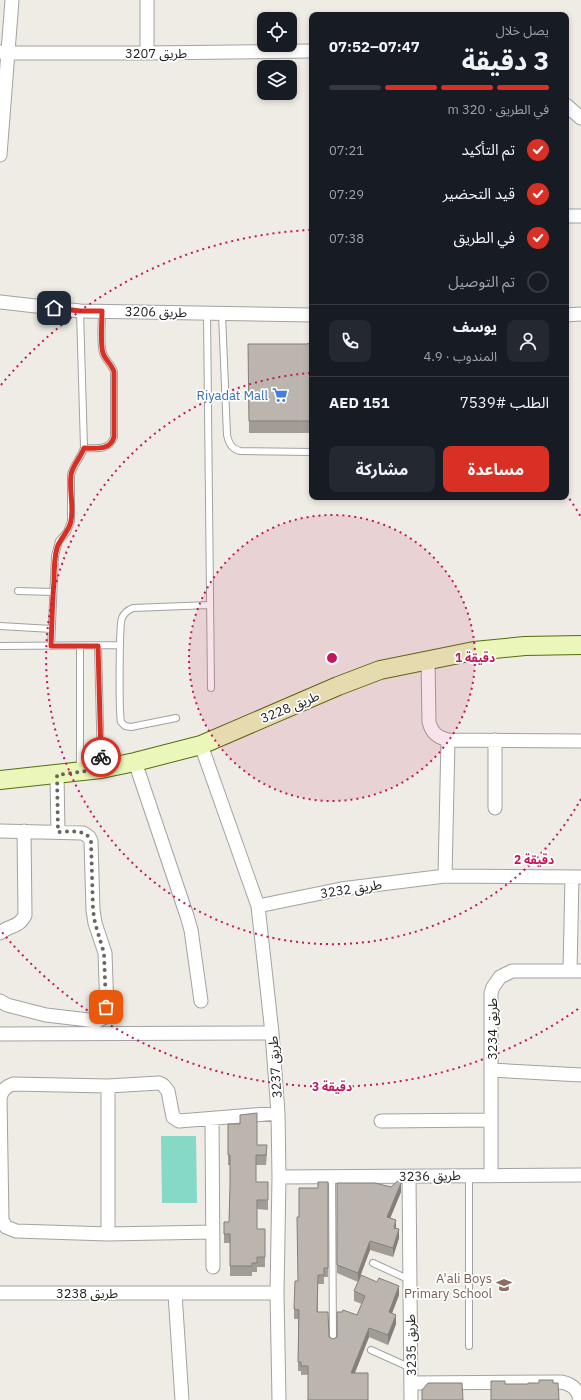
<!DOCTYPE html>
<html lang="ar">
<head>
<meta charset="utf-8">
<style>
	:root { --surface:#171b24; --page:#242831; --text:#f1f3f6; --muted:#9ea1a6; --line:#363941; --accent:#d93025 }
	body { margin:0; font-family:"IBM Plex Sans","Noto Sans Arabic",sans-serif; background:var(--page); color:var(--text); direction:rtl; height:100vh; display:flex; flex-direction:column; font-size:15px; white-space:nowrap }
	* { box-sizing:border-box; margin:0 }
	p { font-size:13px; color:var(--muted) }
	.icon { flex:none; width:22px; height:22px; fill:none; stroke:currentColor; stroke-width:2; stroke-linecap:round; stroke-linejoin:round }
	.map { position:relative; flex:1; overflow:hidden; direction:ltr }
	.panel { position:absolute; left:309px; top:12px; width:260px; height:488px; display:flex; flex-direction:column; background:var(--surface); border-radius:8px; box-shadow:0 2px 6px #0003; direction:rtl }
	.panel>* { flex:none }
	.fabs { position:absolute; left:257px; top:12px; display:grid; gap:8px }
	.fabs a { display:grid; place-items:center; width:40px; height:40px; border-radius:8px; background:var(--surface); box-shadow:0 2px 6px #0003; font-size:20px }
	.pin { position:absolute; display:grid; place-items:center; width:34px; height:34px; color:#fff; margin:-17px; border-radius:8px; box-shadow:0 2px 6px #0006 }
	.courier { position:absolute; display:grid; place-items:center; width:40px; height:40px; margin:-20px; border:3px solid #d93025; border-radius:50%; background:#fff; color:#222; box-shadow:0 1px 5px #0007 }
	.headline em { font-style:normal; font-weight:700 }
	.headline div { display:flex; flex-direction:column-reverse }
	.headline { display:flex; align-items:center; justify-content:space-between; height:68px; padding:0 20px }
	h1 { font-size:26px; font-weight:700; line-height:30px }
	.bar { display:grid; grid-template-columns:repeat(4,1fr); gap:6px 4px; align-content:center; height:48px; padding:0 20px }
	.bar i { height:5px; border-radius:3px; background:var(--line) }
	.bar .selected { background:var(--accent) }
	.bar p { grid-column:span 4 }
	.line { display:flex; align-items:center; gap:10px; padding:0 20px; border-top:1px solid var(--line) }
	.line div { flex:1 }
	.round { display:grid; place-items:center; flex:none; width:42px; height:42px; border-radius:8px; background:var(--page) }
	ol { padding:0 20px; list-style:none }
	li { display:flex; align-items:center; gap:12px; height:44px }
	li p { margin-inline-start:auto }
	li .icon { padding:4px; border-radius:50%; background:var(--accent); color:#fff; stroke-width:4 }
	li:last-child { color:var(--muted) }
	li i { width:22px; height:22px; border:2px solid var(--line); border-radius:50% }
	.action { display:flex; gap:8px; margin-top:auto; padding:8px 20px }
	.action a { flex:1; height:46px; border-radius:8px; background:var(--accent); color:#fff; font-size:16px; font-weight:700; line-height:46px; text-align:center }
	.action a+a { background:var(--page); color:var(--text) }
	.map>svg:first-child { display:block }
	.pitch { fill:#86d9c6 }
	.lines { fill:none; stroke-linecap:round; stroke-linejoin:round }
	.lane-casing { stroke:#a2a2a2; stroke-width:8 }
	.street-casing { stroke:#a2a2a2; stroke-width:15 }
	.secondary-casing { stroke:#546f0b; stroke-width:20 }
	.lane { stroke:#fff; stroke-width:6 }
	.street { stroke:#fff; stroke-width:13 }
	.secondary { stroke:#eaf6ba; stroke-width:18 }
	.wall { fill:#a19c96 }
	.shaded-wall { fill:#837f7a }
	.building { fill:#bbb5ae; stroke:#837f7a }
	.done { stroke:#676663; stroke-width:4; stroke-dasharray:0 7.2 }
	.route { stroke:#d93025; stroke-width:5 }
	.ring { fill:none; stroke:#c2185b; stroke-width:2; stroke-dasharray:2 4 }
	.labels { text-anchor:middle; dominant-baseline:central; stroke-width:3.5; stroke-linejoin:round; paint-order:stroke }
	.street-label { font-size:13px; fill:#1e1e1e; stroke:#fff }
	.shop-label { font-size:13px; fill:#366cbe; stroke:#fff; text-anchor:end }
	.education-label { font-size:13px; fill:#785e54; stroke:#fff; text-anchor:end }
	.centre { fill:#c2185b; stroke:#fff; stroke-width:2 }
	.ring-label { font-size:12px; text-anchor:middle; font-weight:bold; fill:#c2185b; stroke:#fff; stroke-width:3.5; stroke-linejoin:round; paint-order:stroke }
</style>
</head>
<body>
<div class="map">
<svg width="581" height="1400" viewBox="0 0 581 1400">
	<rect width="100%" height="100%" fill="#eeece4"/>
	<path class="pitch" d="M161,1136H196L197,1203H162Z"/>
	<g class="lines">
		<defs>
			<path id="lane" d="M207,314L211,688
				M222,314L227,435C229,444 232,449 240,451L312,452
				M84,448C96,448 109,451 114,437V372C112,364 105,360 103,353C100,344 102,321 102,311
				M18,591L53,592
				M0,626L52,629
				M0,646L120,645
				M51,646L55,556L59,541L67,532L71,521V475C73,465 81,458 84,448L80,311
				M98,646L101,767
				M176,718L131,727L125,726L121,722C119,713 119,625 122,618C124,613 128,610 133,608L210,605
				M80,770V646
				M332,1177L333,1344
				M373,1263L410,1280
				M469,1346V1176
				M371,1350L411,1368"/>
			<path id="street" d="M0,52L8,53H147L312,51
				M147,53V0
				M566,105L581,118
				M0,155L12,0
				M566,216H581
				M0,302L80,311L312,315
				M566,315L581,314
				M428,660L429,722C432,733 437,737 448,740L581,741
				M201,745L258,906L272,1033L278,1113L279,1177L277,1293L279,1400
				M135,762L187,916L191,930L201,1001
				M57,775L58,832
				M495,808V740
				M0,831L83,833L89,837L91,841L93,910L95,923L105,953L107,1011L105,1017L97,1021L46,1015L7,1005L0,1001
				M445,876L448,740
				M258,906L341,889L445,876L581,877
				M0,933C9,925 19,928 25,915L24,831
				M570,971L572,877
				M0,1034L272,1033
				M491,1070L581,1075
				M108,1086V1234
				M212,1119L213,1267
				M381,1121L491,1120
				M409,1176L411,1400
				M491,1176V993L493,987L500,977L512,971H581
				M279,1177L581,1175
				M213,1232L108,1234L16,1231L6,1227L2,1220L0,1099C1,1091 5,1087 13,1084L108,1086L159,1083L163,1085L168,1091L173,1117L179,1121L278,1113
				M0,1293H277
				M175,1294L182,1400
				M412,1383L561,1382C572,1384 578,1389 580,1400"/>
			<path id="secondary" d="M0,780L101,769L135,762L201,745L338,686L380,670L474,651L525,646L581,645"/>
		</defs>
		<use href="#lane" class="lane-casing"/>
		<use href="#street" class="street-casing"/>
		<use href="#secondary" class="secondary-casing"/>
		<use href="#lane" class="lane"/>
		<use href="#street" class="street"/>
		<use href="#secondary" class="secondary"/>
	</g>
	<path class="wall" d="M312,342V433H249L248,344H307Z
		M228,1124L257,1145L267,1154L266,1165H256V1182H268V1210L257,1209V1229H265V1267H257V1272H252V1276H230V1243H224V1222H229L230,1188V1165H228Z
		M328,1182V1277H324V1284H318V1312L329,1337L333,1339L337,1337L357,1315L362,1304L354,1301V1291L399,1295L392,1313L396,1324L388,1345L369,1337L355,1373L301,1375V1371H298V1319H294V1309L298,1281L299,1217L318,1188Z
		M337,1183L401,1192L390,1218L396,1229L399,1238L393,1257L370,1250L358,1282L337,1273Z"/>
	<path class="shaded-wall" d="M401,1183V1192L387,1226V1217Z
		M396,1220V1229L394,1228Z
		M399,1229V1238L393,1257V1248Z
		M370,1241V1250L358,1282V1273Z
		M399,1286V1295L389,1321V1312Z
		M396,1315V1324L388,1345V1335Z
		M369,1328V1337L351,1382V1373Z"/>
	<path class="building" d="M312,342V421H249L248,344H307Z
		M257,1113V1145H267L266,1155H256V1182H268V1200H257V1229H265V1257H257V1263H252V1266H230V1234H224V1222H229L230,1186V1155H228V1124H240V1115Z
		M401,1178V1183L387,1217L396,1220L394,1228L399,1229L393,1248L370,1241L358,1273L337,1265V1183H375L391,1187Z
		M318,1182H328V1268H324V1275H318L317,1312H328L329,1337L333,1339L337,1337V1312H342L343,1310L357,1315L365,1296L354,1291L361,1275L377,1282L379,1278L399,1286L389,1312L396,1315L388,1335L369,1328L351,1373H368V1400H308V1366H301V1362H298L299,1310L294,1309L295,1281H298L297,1217H299V1188H318Z
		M539,1380H553V1383H558L559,1400H491V1381H505V1384H528V1383H539Z
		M428,1383H462L463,1400H422V1390Z"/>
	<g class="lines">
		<path class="done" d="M101,757V769L57,775L58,832C69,832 86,828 91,841L93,910L95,923L104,953L106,1007"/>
		<path class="route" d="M54,308L80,311H102C102,321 100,344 103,353C105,360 112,364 114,372V437C110,451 96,448 84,448C81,457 72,466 71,475C69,490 74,506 71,521C69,532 60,538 57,548C54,559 54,570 54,582C52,603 52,625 51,646H98L101,757"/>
	</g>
	<circle cx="332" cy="658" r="143" fill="#c2185b" fill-opacity=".12"/>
	<g class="ring">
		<circle cx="332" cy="658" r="143"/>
		<path d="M581 799A286 286 0 1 1 310 373M566 494A286 286 0 0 1 581 517"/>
		<path d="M578 1009A429 429 0 0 1 1 931M1 385A429 429 0 0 1 310 230"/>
	</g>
	<defs>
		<symbol id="supermarket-bare" viewBox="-9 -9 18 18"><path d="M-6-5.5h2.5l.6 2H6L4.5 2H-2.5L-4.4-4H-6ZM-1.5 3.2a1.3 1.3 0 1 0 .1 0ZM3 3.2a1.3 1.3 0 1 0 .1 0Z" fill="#3f7fe0" stroke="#fff" stroke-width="2.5" paint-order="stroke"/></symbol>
		<symbol id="school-bare" viewBox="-9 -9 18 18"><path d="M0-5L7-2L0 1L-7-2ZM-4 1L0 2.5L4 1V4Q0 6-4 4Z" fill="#8d6e63" stroke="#fff" stroke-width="2.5" paint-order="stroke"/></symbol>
	</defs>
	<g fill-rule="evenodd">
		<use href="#supermarket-bare" x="269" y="384" width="22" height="22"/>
		<use href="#school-bare" x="493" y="1274" width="22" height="22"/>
	</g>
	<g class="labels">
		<g class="street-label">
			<text x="156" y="53">طريق 3207</text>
			<text transform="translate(156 312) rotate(1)">طريق 3206</text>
			<text transform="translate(290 707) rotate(-23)">طريق 3228</text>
			<text transform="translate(351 889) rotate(-9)">طريق 3232</text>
			<text transform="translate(492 1029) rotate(-90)">طريق 3234</text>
			<text transform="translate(275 1067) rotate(-94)">طريق 3237</text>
			<text transform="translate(430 1176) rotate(-1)">طريق 3236</text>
			<text x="87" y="1293">طريق 3238</text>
			<text transform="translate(411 1345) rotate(-91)">طريق 3235</text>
		</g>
		<g class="shop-label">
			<text x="268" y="395">Riyadat Mall</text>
		</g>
		<g class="education-label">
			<text x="492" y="1278">A'ali Boys<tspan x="492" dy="15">Primary School</tspan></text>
		</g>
	</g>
	<circle cx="332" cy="658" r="6" class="centre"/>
	<g class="ring-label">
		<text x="475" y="662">1 دقيقة</text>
		<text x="534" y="864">2 دقيقة</text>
		<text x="332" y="1091">3 دقيقة</text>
	</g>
</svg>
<div class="fabs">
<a><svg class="icon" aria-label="locate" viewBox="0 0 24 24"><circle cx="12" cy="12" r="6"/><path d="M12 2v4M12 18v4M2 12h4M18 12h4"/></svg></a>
<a><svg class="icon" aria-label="layers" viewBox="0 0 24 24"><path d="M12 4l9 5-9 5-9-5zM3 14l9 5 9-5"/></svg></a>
</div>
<div class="pin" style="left:106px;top:1007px;background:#ea580c"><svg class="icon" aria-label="bag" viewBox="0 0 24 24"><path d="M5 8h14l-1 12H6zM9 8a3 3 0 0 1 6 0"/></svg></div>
<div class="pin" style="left:54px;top:308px;background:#1f2937"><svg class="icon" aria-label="home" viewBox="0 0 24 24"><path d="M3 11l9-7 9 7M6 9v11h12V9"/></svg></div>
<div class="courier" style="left:101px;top:757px"><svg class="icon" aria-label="bike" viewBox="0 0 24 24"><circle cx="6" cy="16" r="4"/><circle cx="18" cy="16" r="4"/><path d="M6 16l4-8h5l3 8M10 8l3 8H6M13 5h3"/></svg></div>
<section class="panel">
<div class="headline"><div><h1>3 دقيقة</h1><p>يصل خلال</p></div><em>07:47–07:52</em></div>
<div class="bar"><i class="selected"></i><i class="selected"></i><i class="selected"></i><i></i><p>في الطريق · 320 m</p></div>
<ol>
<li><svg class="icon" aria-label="check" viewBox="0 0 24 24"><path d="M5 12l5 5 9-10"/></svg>تم التأكيد<p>07:21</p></li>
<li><svg class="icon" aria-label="check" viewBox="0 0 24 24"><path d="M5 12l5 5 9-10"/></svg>قيد التحضير<p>07:29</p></li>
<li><svg class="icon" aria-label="check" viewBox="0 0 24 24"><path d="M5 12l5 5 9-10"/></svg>في الطريق<p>07:38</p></li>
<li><i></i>تم التوصيل</li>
</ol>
<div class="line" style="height:72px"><a class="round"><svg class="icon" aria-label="person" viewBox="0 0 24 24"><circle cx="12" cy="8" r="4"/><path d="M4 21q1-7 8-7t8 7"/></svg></a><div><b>يوسف</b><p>المندوب · 4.9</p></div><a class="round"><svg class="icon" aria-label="phone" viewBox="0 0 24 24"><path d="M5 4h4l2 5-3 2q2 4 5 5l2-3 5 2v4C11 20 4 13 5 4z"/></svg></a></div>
<div class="line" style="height:52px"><div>الطلب #7539</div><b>AED 151</b></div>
<div class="action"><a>مساعدة</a><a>مشاركة</a></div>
</section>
</div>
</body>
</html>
